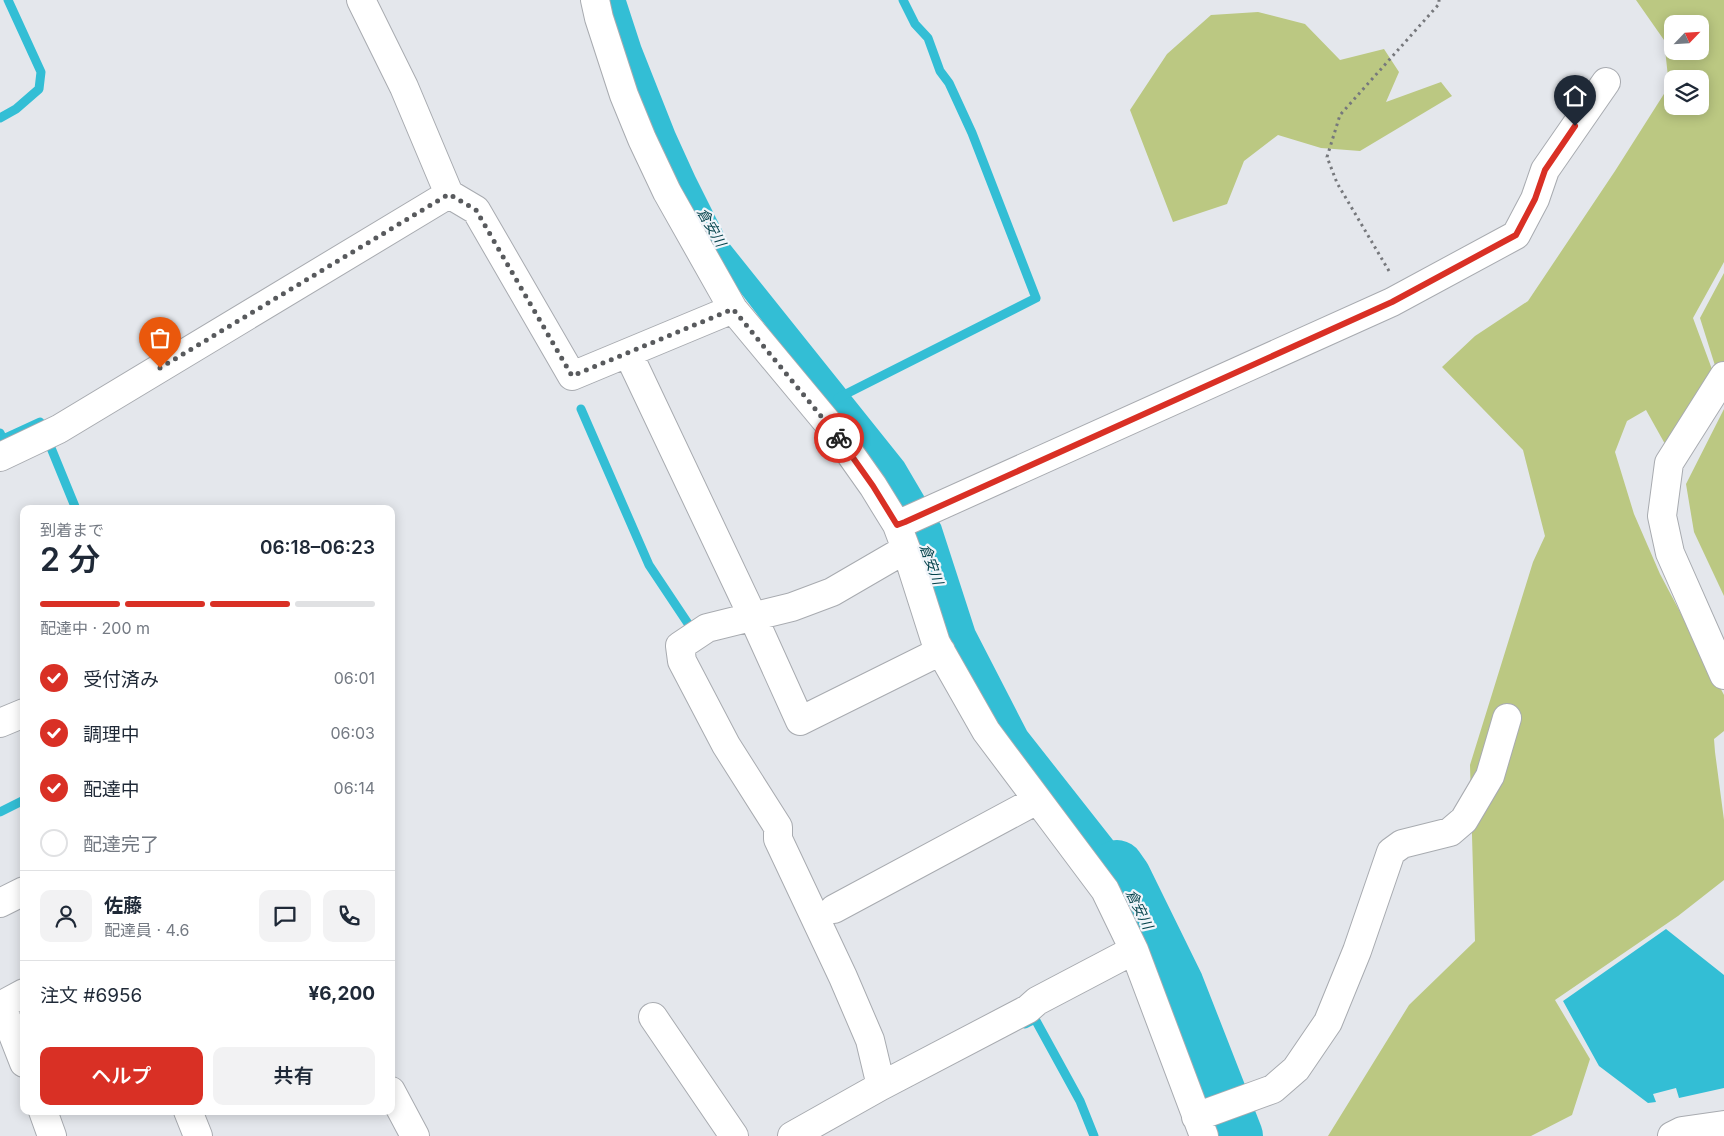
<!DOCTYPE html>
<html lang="ja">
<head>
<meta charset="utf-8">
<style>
	:root { --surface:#fff; --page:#f2f2f3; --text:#1f2937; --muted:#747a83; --line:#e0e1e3; --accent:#d93025 }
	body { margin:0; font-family:Inter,"Noto Sans JP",sans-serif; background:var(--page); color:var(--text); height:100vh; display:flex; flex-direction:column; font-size:19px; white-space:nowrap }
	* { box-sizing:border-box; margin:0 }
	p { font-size:16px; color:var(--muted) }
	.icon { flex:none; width:28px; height:28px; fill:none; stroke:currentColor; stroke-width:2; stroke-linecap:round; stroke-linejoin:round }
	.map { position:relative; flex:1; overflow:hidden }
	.sheet { position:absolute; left:20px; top:505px; width:375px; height:610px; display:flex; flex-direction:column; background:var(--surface); border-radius:10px; box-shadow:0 2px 12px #0003 }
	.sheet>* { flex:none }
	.needle { width:32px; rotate:65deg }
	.buttons { position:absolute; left:1664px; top:15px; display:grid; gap:10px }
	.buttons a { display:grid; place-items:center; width:45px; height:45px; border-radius:10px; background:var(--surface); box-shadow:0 2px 12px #0003; font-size:25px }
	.pin { position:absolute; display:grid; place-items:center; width:42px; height:42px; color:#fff; margin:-51px -21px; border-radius:50% 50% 50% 0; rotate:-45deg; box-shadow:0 0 5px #0007 }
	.pin .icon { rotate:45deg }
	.courier { position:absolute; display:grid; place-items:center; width:50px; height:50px; margin:-25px; border:4px solid #d93025; border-radius:50%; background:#fff; color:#222; box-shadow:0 1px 6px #0007 }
	.overview em { font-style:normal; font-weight:600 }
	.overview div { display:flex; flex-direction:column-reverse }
	.overview { display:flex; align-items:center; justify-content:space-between; height:85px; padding:0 20px }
	h1 { font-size:32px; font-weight:600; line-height:38px }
	.bar { display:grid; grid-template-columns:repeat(4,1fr); gap:8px 5px; align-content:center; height:60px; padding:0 20px }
	.bar i { height:6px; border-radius:4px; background:var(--line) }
	.bar .selected { background:var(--accent) }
	.bar p { grid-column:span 4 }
	.line { display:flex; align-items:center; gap:12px; padding:0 20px; border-top:1px solid var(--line) }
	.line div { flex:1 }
	.round { display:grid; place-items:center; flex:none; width:52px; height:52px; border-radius:10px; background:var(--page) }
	ol { padding:0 20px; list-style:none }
	li { display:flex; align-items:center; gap:15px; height:55px }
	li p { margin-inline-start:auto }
	li .icon { padding:5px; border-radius:50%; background:var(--accent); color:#fff; stroke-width:4 }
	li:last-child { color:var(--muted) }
	li i { width:28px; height:28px; border:2px solid var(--line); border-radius:50% }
	.button { display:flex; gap:10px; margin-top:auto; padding:10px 20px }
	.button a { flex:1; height:58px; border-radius:10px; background:var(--accent); color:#fff; font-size:20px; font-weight:600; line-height:58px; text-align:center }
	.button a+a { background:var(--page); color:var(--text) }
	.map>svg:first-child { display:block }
	.green { fill:#bbc882; fill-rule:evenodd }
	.water { fill:#33bed5 }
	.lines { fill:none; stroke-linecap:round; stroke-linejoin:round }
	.stream { stroke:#33bed5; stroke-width:9 }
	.river { stroke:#33bed5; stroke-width:54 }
	.minor-casing { stroke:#a8abb0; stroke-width:30 }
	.path { stroke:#76787c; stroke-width:3; stroke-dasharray:2.5 4; stroke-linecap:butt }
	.minor { stroke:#fff; stroke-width:28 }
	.done { stroke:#585a5d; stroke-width:5; stroke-dasharray:0 9 }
	.route { stroke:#d93025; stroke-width:6 }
	.labels { text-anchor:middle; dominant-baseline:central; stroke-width:4.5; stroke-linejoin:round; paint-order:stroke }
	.water-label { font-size:14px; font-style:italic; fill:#05434c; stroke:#f1f5fa }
</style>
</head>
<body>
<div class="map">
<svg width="1724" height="1136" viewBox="0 0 1724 1136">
	<rect width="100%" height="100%" fill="#e4e7ec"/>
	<path class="green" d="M1636,0H1724V262L1693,318L1713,372L1665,444L1646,410L1627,421L1615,452L1634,514L1660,574L1724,695V731L1714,739L1715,752L1724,820V880L1678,916L1555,1000L1590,1059L1572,1115L1531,1136H1328L1409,1005L1475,941L1470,765L1533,562L1545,536L1523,450L1442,367L1475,336L1528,301L1615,171L1669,86L1664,40ZM1672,24H1700V51H1672ZM1672,79H1700V106H1672Z
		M1258,12L1305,24L1340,60L1384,49L1399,72L1386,102L1441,82L1452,96L1360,151L1321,148L1278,135L1244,161L1227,204L1173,222L1130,110L1167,54L1211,15Z
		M1724,273V394L1700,318Z
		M1724,409V596L1694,532L1686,484Z"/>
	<path class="water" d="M605,0H626L641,46L675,132L695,176L728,242L904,462L941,525L975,630L1027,731L1116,844L1163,927L1138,940L992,728L943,634L915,532L826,404L737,288L677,186L645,117Z
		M1666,929L1724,975V1088L1679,1098L1676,1088L1653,1094L1656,1102L1648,1103L1599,1066L1563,1001Z"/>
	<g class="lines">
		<path class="stream" d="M0,118L16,109L39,89L41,72L8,0
			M838,398L1036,298L972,133L949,83L940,71L928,38L915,24L903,0
			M581,409L649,565L691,628V635
			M0,433L3,439L40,422L42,427
			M49,443L76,509
			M0,812L24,800
			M1025,1024L1035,1019L1080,1101L1094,1136"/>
		<path class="river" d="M1117,867L1124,877L1177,985L1236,1136"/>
		<defs>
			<path id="minor" d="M361,0L404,87L449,194L476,210L572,376L733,309
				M595,0L599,18L624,95L642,139L667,192L733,309L832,428L873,486L897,525L906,549L936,643L986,731L1105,890L1134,950L1204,1136
				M628,353L753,617L800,721L941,651
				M1724,376L1669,463L1662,516L1670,553L1724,675
				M0,457L59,429L449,194
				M897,525L1392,302L1516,235L1535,199L1545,170L1606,82
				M0,723L24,713
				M0,903L24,891
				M834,909L1037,800
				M0,1006L24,993
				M0,1007L6,1017L24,1063
				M653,1017L734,1136
				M881,1086L870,1040L843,977L778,839V827L726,745L682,661L680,646L707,628L792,607L832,592L906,549
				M391,1091L415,1136
				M43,1111L52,1136
				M188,1111L198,1136
				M1196,1117L1273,1089L1296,1069L1328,1022L1357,951L1391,852L1402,844L1450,832L1464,820L1490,776L1507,718
				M792,1136L881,1086L1028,1009L1037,1001L1134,950
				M1672,1136L1682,1131L1724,1125"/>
		</defs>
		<use href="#minor" class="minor-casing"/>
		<path class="path" d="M1389,271L1337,183L1327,157L1340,115L1439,4V0"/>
		<use href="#minor" class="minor"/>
	</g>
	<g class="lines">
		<path class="done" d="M160,368L449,194L476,210L572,376L733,309L839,438"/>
		<path class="route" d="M839,438L873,486L897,525L905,522L1392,302L1516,235L1535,199L1545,170L1575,126"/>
	</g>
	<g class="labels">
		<g class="water-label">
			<text transform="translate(712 227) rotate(60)">倉安川</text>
			<text transform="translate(932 564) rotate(70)">倉安川</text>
			<text transform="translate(1140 909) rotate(64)">倉安川</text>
		</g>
	</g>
</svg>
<div class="buttons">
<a><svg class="needle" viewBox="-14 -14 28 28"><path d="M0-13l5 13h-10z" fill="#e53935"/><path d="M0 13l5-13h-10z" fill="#747a83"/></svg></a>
<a><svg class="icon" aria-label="layers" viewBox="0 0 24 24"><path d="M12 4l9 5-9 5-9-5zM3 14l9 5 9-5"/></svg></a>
</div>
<div class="pin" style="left:160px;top:368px;background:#ea580c"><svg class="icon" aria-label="bag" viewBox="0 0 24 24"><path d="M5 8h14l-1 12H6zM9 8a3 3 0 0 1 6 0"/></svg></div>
<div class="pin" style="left:1575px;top:126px;background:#1f2937"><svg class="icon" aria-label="home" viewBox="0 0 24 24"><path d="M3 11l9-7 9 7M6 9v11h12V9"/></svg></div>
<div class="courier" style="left:839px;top:438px"><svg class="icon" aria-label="bike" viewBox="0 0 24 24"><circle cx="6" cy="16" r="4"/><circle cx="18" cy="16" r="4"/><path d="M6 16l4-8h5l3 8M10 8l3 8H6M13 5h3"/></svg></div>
<section class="sheet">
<div class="overview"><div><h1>2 分</h1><p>到着まで</p></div><em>06:18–06:23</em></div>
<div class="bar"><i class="selected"></i><i class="selected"></i><i class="selected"></i><i></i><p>配達中 · 200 m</p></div>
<ol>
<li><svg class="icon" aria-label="check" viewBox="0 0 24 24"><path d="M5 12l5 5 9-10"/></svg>受付済み<p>06:01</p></li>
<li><svg class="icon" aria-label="check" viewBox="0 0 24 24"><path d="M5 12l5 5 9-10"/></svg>調理中<p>06:03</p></li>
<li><svg class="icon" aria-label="check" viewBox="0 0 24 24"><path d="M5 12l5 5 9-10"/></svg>配達中<p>06:14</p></li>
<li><i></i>配達完了</li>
</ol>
<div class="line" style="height:90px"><a class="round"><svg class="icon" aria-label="person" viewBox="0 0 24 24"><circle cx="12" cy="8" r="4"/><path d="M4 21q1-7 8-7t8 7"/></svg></a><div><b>佐藤</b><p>配達員 · 4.6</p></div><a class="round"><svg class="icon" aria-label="chat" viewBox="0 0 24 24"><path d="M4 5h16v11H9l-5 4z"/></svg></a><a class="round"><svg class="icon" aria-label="phone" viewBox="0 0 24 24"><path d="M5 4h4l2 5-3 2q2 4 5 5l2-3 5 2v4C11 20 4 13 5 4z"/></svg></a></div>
<div class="line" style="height:65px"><div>注文 #6956</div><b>¥6,200</b></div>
<div class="button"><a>ヘルプ</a><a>共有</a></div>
</section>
</div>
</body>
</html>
